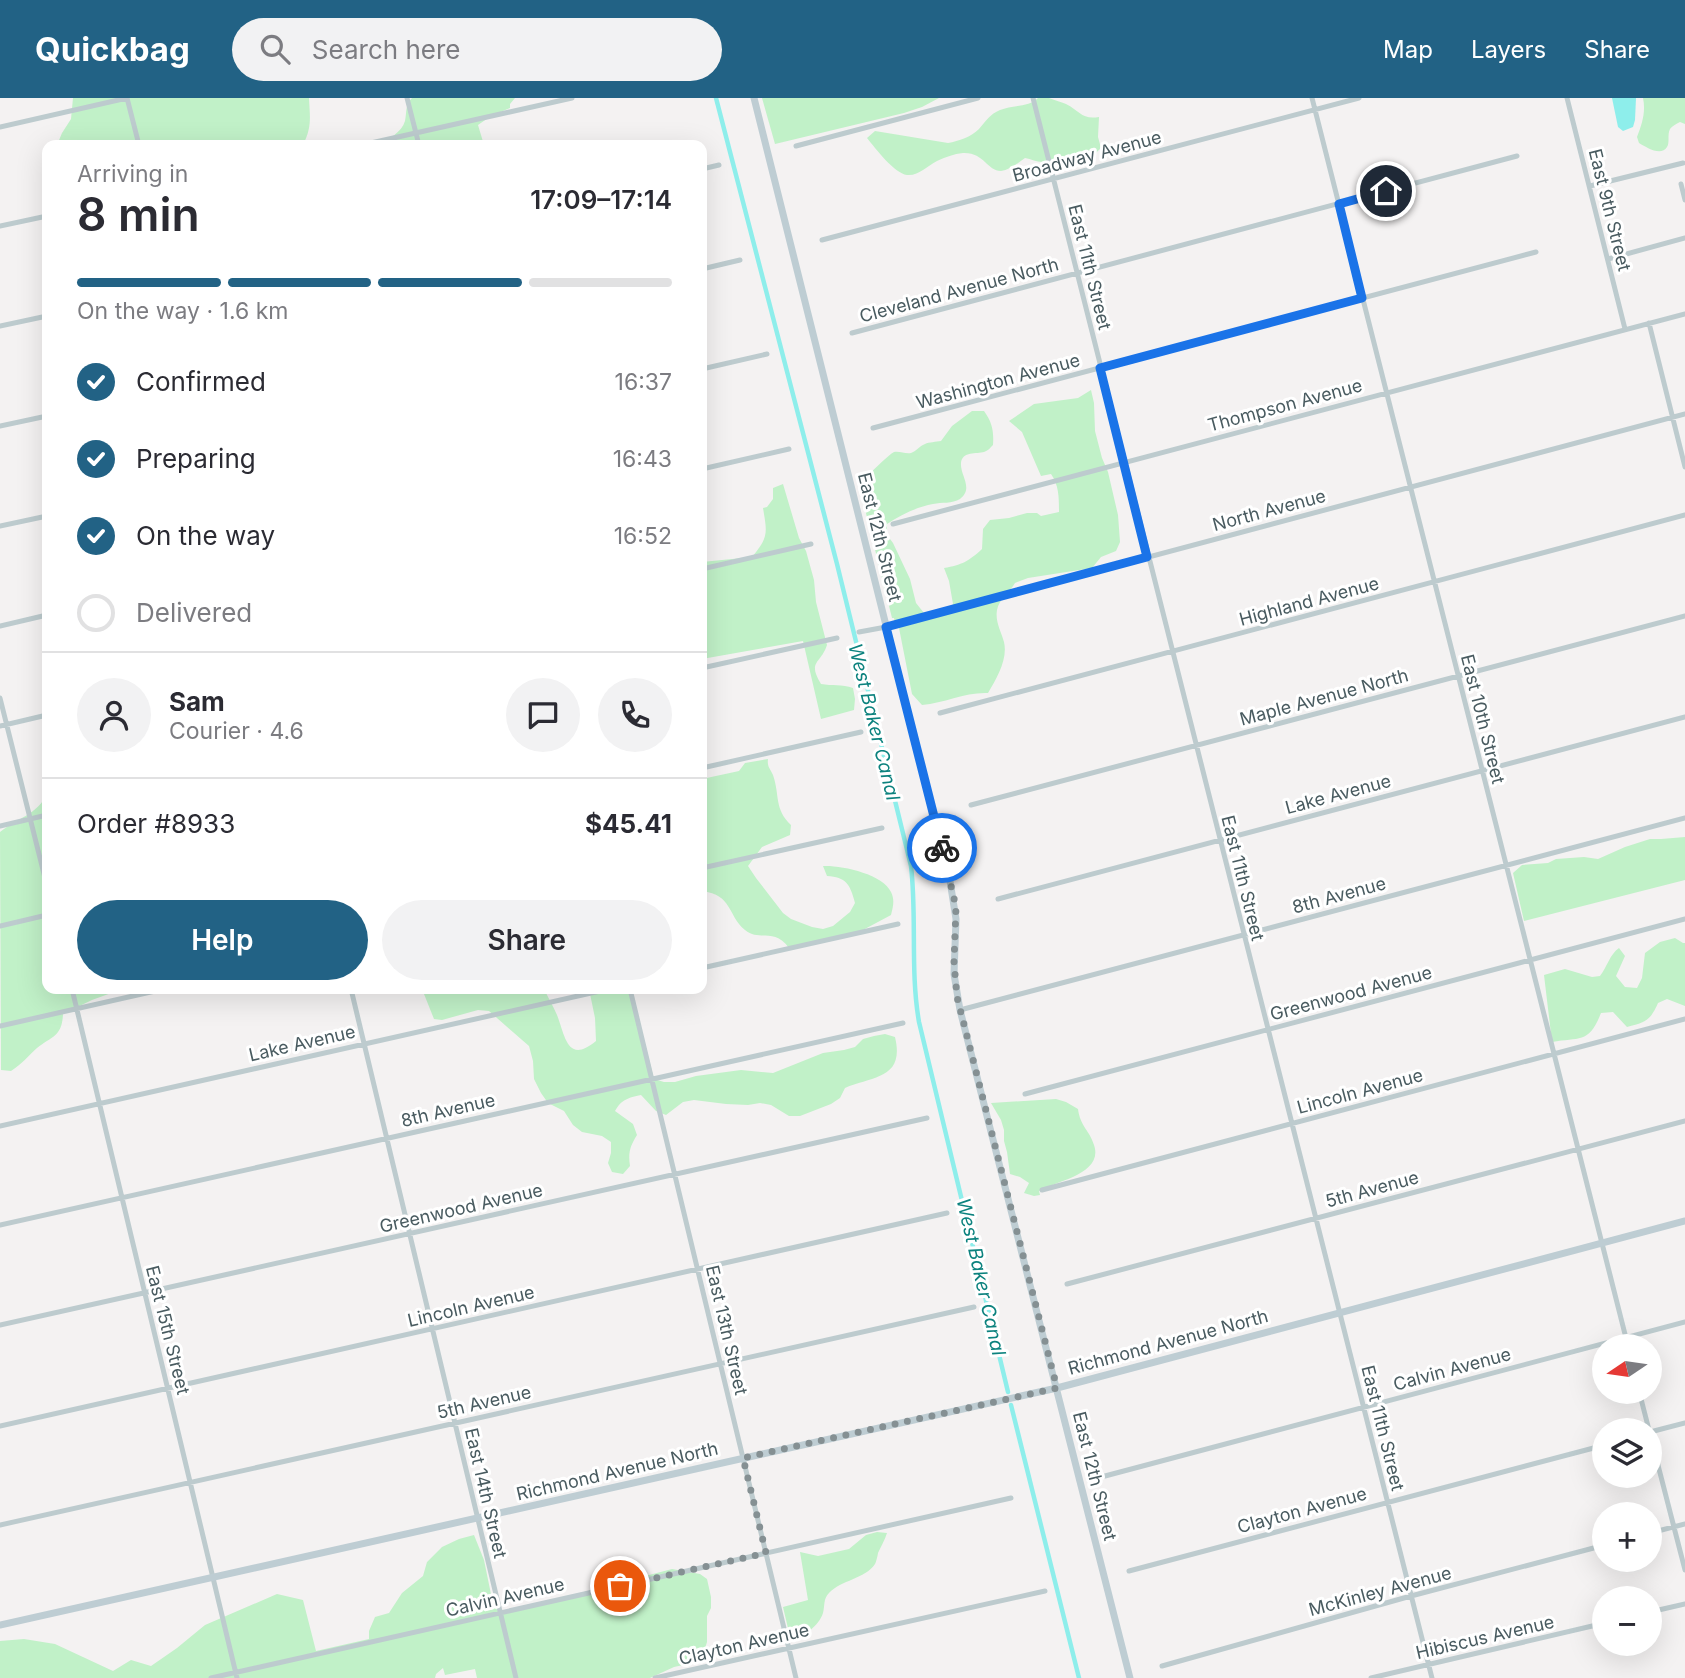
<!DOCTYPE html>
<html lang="en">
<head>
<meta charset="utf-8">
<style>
	:root { --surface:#fff; --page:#f2f2f3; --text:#2b2b33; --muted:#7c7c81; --line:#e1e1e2; --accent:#226285 }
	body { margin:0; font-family:Inter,sans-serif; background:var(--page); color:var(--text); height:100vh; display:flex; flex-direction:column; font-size:26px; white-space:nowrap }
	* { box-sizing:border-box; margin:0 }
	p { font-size:23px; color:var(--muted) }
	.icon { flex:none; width:38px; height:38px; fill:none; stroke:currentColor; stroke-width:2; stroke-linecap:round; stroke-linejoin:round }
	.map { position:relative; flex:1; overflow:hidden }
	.sheet { position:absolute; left:42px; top:42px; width:665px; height:854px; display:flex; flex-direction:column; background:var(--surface); border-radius:14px; box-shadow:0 7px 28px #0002 }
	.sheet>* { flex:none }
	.needle { width:46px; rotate:257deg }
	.tools { position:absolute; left:1592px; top:1236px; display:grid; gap:14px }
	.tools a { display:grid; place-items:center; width:70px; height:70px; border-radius:50%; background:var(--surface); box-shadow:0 7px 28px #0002; font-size:35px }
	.pin { position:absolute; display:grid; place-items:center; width:60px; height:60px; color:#fff; margin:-30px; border:4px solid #fff; border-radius:50%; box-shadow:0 2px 7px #0007 }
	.courier { position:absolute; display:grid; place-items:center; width:70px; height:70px; margin:-35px; border:5px solid #1a73e8; border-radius:50%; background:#fff; color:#222; box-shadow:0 2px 9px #0007 }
	.head em { font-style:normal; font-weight:600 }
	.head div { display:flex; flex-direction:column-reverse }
	.head { display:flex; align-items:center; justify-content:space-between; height:119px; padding:0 35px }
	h1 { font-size:46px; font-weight:600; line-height:52px }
	.bar { display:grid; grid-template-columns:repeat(4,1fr); gap:10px 7px; align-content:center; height:84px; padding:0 35px }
	.bar i { height:9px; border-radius:5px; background:var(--line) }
	.bar .active { background:var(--accent) }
	.bar p { grid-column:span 4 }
	.line { display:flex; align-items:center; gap:18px; padding:0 35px; border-top:2px solid var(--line) }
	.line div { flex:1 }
	.round { display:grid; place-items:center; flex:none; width:74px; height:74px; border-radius:37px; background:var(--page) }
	ol { padding:0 35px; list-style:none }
	li { display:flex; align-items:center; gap:21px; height:77px }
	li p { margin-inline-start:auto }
	li .icon { padding:7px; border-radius:50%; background:var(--accent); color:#fff; stroke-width:4 }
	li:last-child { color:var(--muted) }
	li i { width:38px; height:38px; border:4px solid var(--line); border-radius:50% }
	.primary-button { display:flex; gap:14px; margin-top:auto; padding:14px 35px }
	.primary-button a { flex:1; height:80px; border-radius:42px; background:var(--accent); color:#fff; font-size:28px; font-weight:600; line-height:80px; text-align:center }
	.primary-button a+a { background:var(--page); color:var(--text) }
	header { display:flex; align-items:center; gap:42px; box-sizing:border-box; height:98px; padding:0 35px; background:var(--accent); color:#fff }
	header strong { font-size:33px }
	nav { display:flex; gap:38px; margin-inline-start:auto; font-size:24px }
	.search { width:490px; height:63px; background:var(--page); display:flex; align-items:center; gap:18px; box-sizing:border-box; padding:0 24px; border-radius:38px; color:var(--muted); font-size:26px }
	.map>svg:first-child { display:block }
	.green { fill:#c1f1c8 }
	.water { fill:#8eeeeb }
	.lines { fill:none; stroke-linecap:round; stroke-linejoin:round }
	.canal { stroke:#8eeeeb; stroke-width:4.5 }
	.street { stroke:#bdcbce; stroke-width:5 }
	.secondary { stroke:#becdd3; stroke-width:7 }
	.done { stroke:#859093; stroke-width:7; stroke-dasharray:0 12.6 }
	.route { stroke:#1a73e8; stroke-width:9 }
	.labels { text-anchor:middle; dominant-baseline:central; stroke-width:6; stroke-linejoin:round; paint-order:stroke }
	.street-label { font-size:18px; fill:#495b60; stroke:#fff }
	.water-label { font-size:19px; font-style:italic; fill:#0c827e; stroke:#fff }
</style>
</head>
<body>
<header>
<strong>Quickbag</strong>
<div class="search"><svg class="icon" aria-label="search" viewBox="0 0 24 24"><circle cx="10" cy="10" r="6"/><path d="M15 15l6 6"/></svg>Search here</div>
<nav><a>Map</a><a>Layers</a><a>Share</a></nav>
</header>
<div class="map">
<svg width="1685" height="1580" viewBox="0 0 1685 1580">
	<rect width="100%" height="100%" fill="#f4f2f2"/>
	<path class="green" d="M73,0H309C310,20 312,29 303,47H57L62,35L71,21Z
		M412,0H515L510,6V10L491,18L478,27L484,47H378C388,42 402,34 405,23C407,13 405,7 412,0Z
		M762,0H939L922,9L904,15L775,46Z
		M1038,0H1049C1054,2 1061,4 1066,6C1080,13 1082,22 1099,19L1098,39L1101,50C1083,68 1077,66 1054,63C1050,62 1046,64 1042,64C1037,64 1031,61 1025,60C1019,64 1010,72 1001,73C987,73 984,54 963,55C954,56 945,59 937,63C927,68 919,78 907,77C894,75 876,51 867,40L875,33L948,45C959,43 971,39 979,31C986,23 990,16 1000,12C1012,7 1030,9 1038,0Z
		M1643,0H1685V26L1680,24C1676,26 1672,28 1670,31C1667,37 1670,45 1667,49C1661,59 1646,49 1639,45L1637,39C1642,26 1646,14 1643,0Z
		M1091,292L1094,305L1095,333L1102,360L1108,374L1118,417L1120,444L1116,453L1101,459L1092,470L1028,480L1015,485C1010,494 999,501 997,512C995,524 1001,533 1004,544C1008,561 997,580 988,595C965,594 945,605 922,607L912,596L899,530L895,526L894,520H892L859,387C862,383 889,356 894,354C900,353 905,356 911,355C917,353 919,348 925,346C929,344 936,344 941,343L952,328L972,313H984C992,324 994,333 993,347C990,350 989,352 984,354C977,356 962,353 961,365C960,378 974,390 960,401C952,406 942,404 933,406C917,409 900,417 887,426V437L893,445L910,481L916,505L924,515L936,520L949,513L953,506L949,483L944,470C962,467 969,463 982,451L983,431L990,422L1009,420L1027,415H1037L1041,418L1059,414C1059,400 1059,387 1051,376L1041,378L1022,334L1009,323L1034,306L1078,300Z
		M783,386L799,440L806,453L814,482L816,504L827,547C821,566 807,563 821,586C832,588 842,586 853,590L855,601L854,612L821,621L803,543L702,561V464L752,459C769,439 767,434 763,410L767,409L773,401V390Z
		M768,661C767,669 770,670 773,677C780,697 774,711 791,727L790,737L762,749L748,768L756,780L783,815L791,821L812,829L823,831L833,828L850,814L855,805C850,786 846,779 827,778L823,768C841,767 883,776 891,794C895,802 893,809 891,817L863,832L789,850C774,829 759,844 745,832C727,817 733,797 702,793V681L739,673L745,665Z
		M47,696V891H116L114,894L92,902L63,916C62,939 52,938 37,950C28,958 22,966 11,973L1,972L0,734C16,721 38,716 47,696Z
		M1685,739V782L1524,823L1513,775L1522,767L1548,765L1556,761L1584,759L1598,761L1625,749L1650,741H1661Z
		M1675,840L1683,845H1685V908L1667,901L1658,905C1650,923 1646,924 1627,929L1613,914L1601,915C1589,946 1580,939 1552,944L1544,877L1565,871L1592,879L1600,878C1607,869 1610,856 1619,850L1625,858L1616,878L1625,889L1637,890L1642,880L1645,855L1660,844Z
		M422,891H544C548,899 553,908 557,917C565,937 567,967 596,943L595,920L589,891H631L654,981L664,984H675L696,978L741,972L773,975L823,955L844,952L855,949L863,941L874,938L885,936L895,939C905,981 873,978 845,990L840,1000L831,1006L800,1018H789L771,1007L760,1005L748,1007L726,1006L694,1002L683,1004L666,1017L656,1013L641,997C628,1000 622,1001 615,1013L633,1026L637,1037C630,1048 628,1055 630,1068L623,1076L612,1074L608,1065L611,1055V1044L602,1038L582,1034L573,1027L564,1013L548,1005L541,995L534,981L533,963L529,948L489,913L478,912L442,922L434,921Z
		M1056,1001L1066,1004L1078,1011C1080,1028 1090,1033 1094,1047C1104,1076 1056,1083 1039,1093L1040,1097L1034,1098L1024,1095L1029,1085L1020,1079L1010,1076L1007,1054L1004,1043V1032L1001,1022L991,1005Z
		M877,1434L887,1435C885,1442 881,1448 878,1455C878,1456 876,1465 875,1466C865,1481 841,1482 829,1495C823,1501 825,1508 823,1515C819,1528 802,1540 791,1543L783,1509L808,1502L800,1454L818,1458L849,1451L866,1437Z
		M474,1437L484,1462L493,1506L500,1516L672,1471L700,1476L707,1481L711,1499V1510L707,1518V1544L702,1560L697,1564L674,1569L650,1580H477L475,1571L445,1577L443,1570L436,1576L435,1580H0V1543L24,1541L55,1546L113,1573L131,1562L151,1568L177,1550L205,1527L277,1496L303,1502L316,1553L369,1541V1533L375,1519L389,1515L402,1495L423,1478L427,1464L442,1449L459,1441Z"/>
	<path class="water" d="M1612,0H1636L1635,22L1633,29L1623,33L1618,29Z"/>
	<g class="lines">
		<path class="canal" d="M716,0L837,466L911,768C917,819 910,872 919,924L1008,1294
			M1011,1307L1079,1580"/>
		<path class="street" d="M127,0L139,47
			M407,0L419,47
			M1033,0L1432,1580
			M1312,0L1628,1248
			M1567,0L1625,231
			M0,29L127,0
			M362,47L572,0
			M796,48L978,0
			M702,71L719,67
			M1681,86L1685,102
			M1590,88L1683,65
			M0,128L47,118
			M822,142L1359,0
			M1608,161L1685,140
			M702,171L740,162
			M1649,225L1685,369
			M0,228L47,218
			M852,235L1517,58
			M702,271L767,256
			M0,328L47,318
			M873,330L1536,154
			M702,371L789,351
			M893,426L1685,216
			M0,428L47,418
			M702,471L811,446
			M0,528L47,517
			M859,534L886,529L1685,316
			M702,570L837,540
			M0,600L47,788
			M940,615L1685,417
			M0,628L47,617
			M702,670L861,634
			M971,707L1685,518
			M0,728L47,717
			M702,770L882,730
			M998,801L1685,619
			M0,828L47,817
			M702,870L898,826
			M72,891L237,1580
			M351,891L516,1580
			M630,891L796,1580
			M960,912L1685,720
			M0,928L164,891
			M1025,996L1685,821
			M0,1028L609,891
			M1042,1092L1685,921
			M0,1127L903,925
			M1067,1186L1685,1023
			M0,1227L927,1020
			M1639,1293L1649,1332
			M0,1328L947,1115
			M1650,1334L1685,1325
			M1650,1336L1685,1472
			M1105,1378L1685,1224
			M0,1427L974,1209
			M1650,1435L1685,1426
			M1129,1473L1605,1347
			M1650,1514L1685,1506
			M1162,1568L1411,1498L1605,1447
			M211,1580L1011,1400
			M655,1580L1045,1493
			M1371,1580L1605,1525"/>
		<path class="secondary" d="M754,0L950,783L956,821L954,876L960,912L1130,1580
			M0,1527L1057,1290L1685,1123"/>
	</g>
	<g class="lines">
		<path class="done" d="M620,1488L766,1455L743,1360L1057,1290L957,899L954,864L956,809L942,750"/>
		<path class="route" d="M942,750L886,529L1147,459L1100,270L1362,200L1339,106L1386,93"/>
	</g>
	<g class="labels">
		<g class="street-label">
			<text transform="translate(1087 58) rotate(-15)">Broadway Avenue</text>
			<text transform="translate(1610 112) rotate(76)">East 9th Street</text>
			<text transform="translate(1090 169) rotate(76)">East 11th Street</text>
			<text transform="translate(959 192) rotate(-15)">Cleveland Avenue North</text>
			<text transform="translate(998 283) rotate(-15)">Washington Avenue</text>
			<text transform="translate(1285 307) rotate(-15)">Thompson Avenue</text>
			<text transform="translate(1269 412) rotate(-15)">North Avenue</text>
			<text transform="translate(880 439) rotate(76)">East 12th Street</text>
			<text transform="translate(1309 503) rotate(-15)">Highland Avenue</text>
			<text transform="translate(1324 599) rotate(-15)">Maple Avenue North</text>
			<text transform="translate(1483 621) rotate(76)">East 10th Street</text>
			<text transform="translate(1338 696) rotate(-15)">Lake Avenue</text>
			<text transform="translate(1243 780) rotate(76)">East 11th Street</text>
			<text transform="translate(1339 797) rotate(-15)">8th Avenue</text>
			<text transform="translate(1351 895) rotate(-15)">Greenwood Avenue</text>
			<text transform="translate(302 945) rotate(-13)">Lake Avenue</text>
			<text transform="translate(1360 993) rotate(-15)">Lincoln Avenue</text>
			<text transform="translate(448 1012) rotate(-13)">8th Avenue</text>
			<text transform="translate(1372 1091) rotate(-15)">5th Avenue</text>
			<text transform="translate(461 1110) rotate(-13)">Greenwood Avenue</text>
			<text transform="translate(471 1208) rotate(-13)">Lincoln Avenue</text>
			<text transform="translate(168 1232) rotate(76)">East 15th Street</text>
			<text transform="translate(727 1232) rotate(77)">East 13th Street</text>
			<text transform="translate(1168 1244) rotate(-15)">Richmond Avenue North</text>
			<text transform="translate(1452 1271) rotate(-15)">Calvin Avenue</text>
			<text transform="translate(484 1304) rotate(-13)">5th Avenue</text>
			<text transform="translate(1383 1330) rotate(76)">East 11th Street</text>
			<text transform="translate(617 1373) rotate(-13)">Richmond Avenue North</text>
			<text transform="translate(1095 1378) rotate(76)">East 12th Street</text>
			<text transform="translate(486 1395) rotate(77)">East 14th Street</text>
			<text transform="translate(1302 1412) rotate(-15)">Clayton Avenue</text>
			<text transform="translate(1380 1493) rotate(-15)">McKinley Avenue</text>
			<text transform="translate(505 1499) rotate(-13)">Calvin Avenue</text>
			<text transform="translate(1485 1539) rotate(-13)">Hibiscus Avenue</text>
			<text transform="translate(744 1546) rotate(-13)">Clayton Avenue</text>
		</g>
		<g class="water-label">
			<text transform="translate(874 624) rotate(76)">West Baker Canal</text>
			<text transform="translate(981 1179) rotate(77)">West Baker Canal</text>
		</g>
	</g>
</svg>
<div class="tools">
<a><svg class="needle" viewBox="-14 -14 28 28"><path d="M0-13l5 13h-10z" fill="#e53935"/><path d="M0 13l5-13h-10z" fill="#7c7c81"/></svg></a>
<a><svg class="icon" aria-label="layers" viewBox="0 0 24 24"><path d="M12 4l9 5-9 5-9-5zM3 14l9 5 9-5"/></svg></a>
<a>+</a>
<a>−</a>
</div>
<div class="pin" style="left:620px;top:1488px;background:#ea580c"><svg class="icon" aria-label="bag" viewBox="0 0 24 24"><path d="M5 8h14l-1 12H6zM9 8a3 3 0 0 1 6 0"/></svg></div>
<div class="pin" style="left:1386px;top:93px;background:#1f2937"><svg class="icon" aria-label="home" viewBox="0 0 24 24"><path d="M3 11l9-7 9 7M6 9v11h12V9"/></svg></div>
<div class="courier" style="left:942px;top:750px"><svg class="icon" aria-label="bike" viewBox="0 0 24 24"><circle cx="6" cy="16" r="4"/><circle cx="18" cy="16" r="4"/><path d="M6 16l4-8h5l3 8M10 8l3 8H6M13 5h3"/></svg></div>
<section class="sheet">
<div class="head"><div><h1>8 min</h1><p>Arriving in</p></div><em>17:09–17:14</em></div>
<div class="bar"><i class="active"></i><i class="active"></i><i class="active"></i><i></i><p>On the way · 1.6 km</p></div>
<ol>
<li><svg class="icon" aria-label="check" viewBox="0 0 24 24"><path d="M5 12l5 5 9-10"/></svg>Confirmed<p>16:37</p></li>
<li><svg class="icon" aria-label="check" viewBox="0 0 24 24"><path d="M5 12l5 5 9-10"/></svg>Preparing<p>16:43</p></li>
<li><svg class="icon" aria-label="check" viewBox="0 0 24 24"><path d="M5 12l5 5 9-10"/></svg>On the way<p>16:52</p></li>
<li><i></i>Delivered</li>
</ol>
<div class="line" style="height:126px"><a class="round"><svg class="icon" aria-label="person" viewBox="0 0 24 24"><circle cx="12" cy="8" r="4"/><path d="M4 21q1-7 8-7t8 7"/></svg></a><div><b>Sam</b><p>Courier · 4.6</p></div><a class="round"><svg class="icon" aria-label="chat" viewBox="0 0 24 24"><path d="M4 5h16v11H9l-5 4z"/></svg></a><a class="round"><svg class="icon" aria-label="phone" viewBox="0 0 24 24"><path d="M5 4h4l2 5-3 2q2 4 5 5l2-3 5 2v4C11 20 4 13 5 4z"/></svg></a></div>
<div class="line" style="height:91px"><div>Order #8933</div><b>$45.41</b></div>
<div class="primary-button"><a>Help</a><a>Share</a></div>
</section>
</div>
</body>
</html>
